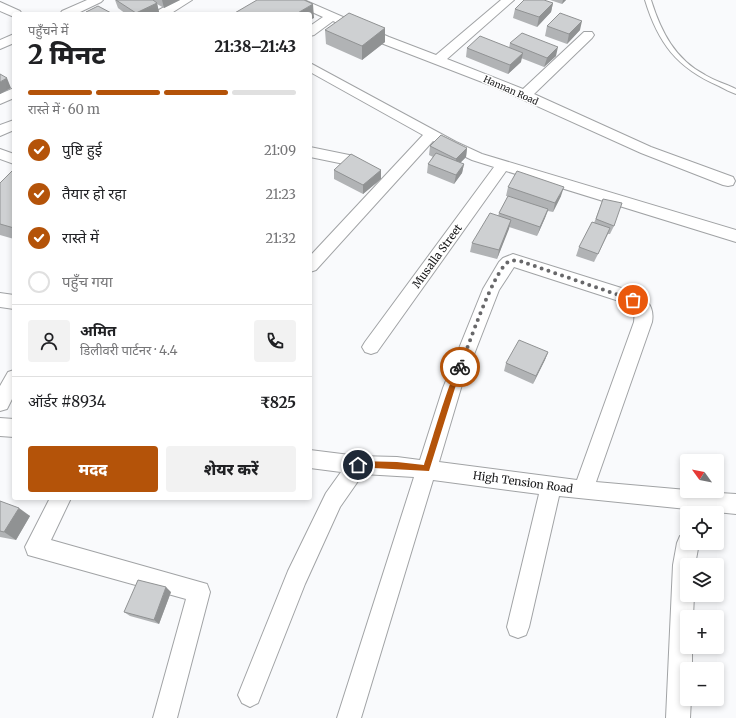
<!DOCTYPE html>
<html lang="hi">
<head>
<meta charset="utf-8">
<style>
	:root { --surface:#fff; --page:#f2f2f2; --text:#202124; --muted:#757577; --line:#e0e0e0; --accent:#b45309 }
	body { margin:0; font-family:Merriweather,"Noto Sans Devanagari",serif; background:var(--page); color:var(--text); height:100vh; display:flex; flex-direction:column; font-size:15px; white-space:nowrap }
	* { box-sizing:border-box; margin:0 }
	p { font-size:13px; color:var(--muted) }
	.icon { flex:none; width:22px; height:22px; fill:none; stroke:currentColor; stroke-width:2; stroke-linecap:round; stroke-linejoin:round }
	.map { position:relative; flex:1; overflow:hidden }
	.sheet { position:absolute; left:12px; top:12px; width:300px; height:488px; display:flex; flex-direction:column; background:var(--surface); border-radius:4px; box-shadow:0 2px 6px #0003 }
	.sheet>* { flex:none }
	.needle { width:26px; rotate:303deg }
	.fabs { position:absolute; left:680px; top:454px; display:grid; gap:8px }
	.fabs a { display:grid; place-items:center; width:44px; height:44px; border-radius:4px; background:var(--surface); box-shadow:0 2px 6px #0003; font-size:20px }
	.pin { position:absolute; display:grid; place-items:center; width:34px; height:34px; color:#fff; margin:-17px; border:2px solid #fff; border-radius:50%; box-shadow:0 1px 4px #0007 }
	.courier { position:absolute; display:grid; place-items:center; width:40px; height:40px; margin:-20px; border:3px solid #b45309; border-radius:50%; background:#fff; color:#222; box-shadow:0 1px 5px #0007 }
	.summary em { font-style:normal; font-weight:800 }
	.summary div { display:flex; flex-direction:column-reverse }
	.summary { display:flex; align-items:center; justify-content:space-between; height:68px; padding:0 16px }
	h1 { font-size:26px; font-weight:800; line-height:30px }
	.bar { display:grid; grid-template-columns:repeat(4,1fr); gap:6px 4px; align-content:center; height:48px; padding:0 16px }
	.bar i { height:5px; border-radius:3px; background:var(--line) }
	.bar .on { background:var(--accent) }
	.bar p { grid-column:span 4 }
	.line { display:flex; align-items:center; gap:10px; padding:0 16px; border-top:1px solid var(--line) }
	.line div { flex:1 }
	.round { display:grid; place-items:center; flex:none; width:42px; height:42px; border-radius:4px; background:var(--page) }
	ol { padding:0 16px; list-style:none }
	li { display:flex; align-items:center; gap:12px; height:44px }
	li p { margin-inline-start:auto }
	li .icon { padding:4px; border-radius:50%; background:var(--accent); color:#fff; stroke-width:4 }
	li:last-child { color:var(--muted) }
	li i { width:22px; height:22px; border:2px solid var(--line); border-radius:50% }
	.primary-button { display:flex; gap:8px; margin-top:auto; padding:8px 16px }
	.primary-button a { flex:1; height:46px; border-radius:4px; background:var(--accent); color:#fff; font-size:16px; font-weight:800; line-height:46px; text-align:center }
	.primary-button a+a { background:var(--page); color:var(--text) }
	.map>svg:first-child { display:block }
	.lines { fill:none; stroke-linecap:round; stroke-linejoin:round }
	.lane-casing { stroke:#a1a3a5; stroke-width:2 }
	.street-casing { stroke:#a1a3a5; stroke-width:2 }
	.lane { fill:#fff; fill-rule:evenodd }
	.street { fill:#fff; fill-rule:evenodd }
	.wall { fill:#b1b3b5 }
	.shaded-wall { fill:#909293 }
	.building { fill:#ced0d2; stroke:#909293 }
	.route { fill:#b45309 }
	.done { stroke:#68686a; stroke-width:4; stroke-dasharray:0 7.2 }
	.labels { text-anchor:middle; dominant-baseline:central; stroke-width:3; stroke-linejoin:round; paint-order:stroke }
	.far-street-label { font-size:9px; fill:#1a1a1b; stroke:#fff }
	.street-label { font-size:11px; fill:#1a1a1b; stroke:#fff }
</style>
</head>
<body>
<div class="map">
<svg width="736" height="718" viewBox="0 0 736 718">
	<rect width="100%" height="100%" fill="#f9fafc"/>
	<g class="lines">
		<defs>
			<path id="lane" d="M645,0H651C661,32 675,59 705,75C715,81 726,84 736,89V94C730,92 725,89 719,86C677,68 658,43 645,0Z"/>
			<path id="street" d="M87,0H103L101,2L76,14H60L62,11Z
				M177,0H192L170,14H155L157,11Z
				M288,0H304L389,37L436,55L501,0H514L447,59L523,89L584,32H592L594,35L592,38L534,94L651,147L733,177L735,181L733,185L728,186L723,185L641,153L495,87L381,43L333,21L314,35L310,36V26L323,17L290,2Z
				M0,2L20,11L22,14H14V17L0,11Z
				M14,34V43L0,49V40Z
				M310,63L456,142L482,154L736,230V242L506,171L377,352L371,354L365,352L362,347L365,342L494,167L472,160L433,141L316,270L310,272V256L423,135L310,72Z
				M14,88V98L0,104V94Z
				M14,120V130L0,136V125Z
				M310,147L349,155L354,157L356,160L354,163L349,165L310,157Z
				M0,149L14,154V164L0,159Z
				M513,254L631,291C645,297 655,305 652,322L596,482L687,490V491L736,494V514L559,496L529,627L526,635L518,638L510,635L507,627L539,494L433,480L361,718H337L414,477L363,474L340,507L305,584L258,703L250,707L242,703L238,695L288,571L326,493L341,472L310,468V450L358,456L397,457L420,460L443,388L483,289L499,262L503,258ZM514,267L619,301L635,310L634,322L577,480L439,462L461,388L499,290Z
				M0,293L14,295V309L0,307Z
				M14,370V395L7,409L0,411V386L8,372Z
				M0,418L14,419V437L0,436Z
				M50,498H71L51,540L207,584L210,592L177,718H153L186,599L28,555L25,547Z
				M687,533V543H699L695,565H687V595H694L693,617H687V647H692V669H687V699H691L690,718H666L673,565L677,543L680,536Z"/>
		</defs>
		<use href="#lane" class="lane-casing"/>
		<use href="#street" class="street-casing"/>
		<use href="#lane" class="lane"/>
		<use href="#street" class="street"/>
	</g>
	<path class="wall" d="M115,0H180L164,8L157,4L159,12L155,14H126L118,8Z
		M550,0H566L562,4Z
		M553,3L551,12L537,27L513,18L515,9Z
		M547,26L580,30L567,44L545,36Z
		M385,28V42L362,60L326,44L325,30Z
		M510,43L556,56L544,67L521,58V62L508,74L466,57L467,48H509Z
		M430,146L467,148L466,157L460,163L464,164L462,173L454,184L427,173L428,164L433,157L429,155Z
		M14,169V239L0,235V183Z
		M334,170H381V179L363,194L334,179Z
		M508,187L561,196L553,212L548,211L545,218L537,236L509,227L497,259L470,252L472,243L498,216L499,213L508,196H506Z
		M603,199L614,226L610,234H608L594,262L576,256L579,247L594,223Z
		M548,353L533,384L504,371L506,363Z
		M0,501L30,516L16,540L0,537Z
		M171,592L159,624L130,616L124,612Z"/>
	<path class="shaded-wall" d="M162,0H180L164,8Z
		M563,0H566L562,4Z
		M157,3L159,12L155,14H136V13Z
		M553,3L551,12L537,27L539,17Z
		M313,4L314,18L310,20V14H296Z
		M582,21L580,30L567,44L569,34Z
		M385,28V42L362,60V46Z
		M558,47L556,56L544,67L547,58Z
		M523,53L521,62L508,74L510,65Z
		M7,78L11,88L0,94V82Z
		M467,148L466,157L455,168L456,159Z
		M464,164L462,173L454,184L456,175Z
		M381,170V179L363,194V185Z
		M564,187L561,196L553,212L555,203Z
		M548,209L545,218L537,236L540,227Z
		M511,220L509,229L497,259L499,250Z
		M548,352L545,360L533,384L536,376Z
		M19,508L30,516L16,540L4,532Z
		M166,587L171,592L159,624L154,620Z"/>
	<path class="building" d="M116,0H153L157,3L136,13Z
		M257,0H304L313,4L296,14H233Z
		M524,0H544L553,3L539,17L515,9Z
		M98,6L113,14H90L86,12Z
		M349,13L385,28L362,46L325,30Z
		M560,13L582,21L569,34L547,26Z
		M522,33L558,47L547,58L510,43Z
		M480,36L523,53L510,65L467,48Z
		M0,74L7,78L0,82Z
		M441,135L467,148L456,159L430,146Z
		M436,153L464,164L456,175L428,164Z
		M351,154L381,170L363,185L334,170Z
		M14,169V228L0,224V183Z
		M517,171L564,187L555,203L508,187Z
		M508,196L548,209L540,227L499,213Z
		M603,199L622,203L614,226L596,219Z
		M490,213L511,220L499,250L472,243Z
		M592,222L610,228L598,254L579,247Z
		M519,340L548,352L536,376L506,363Z
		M0,501L19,508L4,532L0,531Z
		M138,580L166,587L154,620L124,612Z"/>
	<path class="route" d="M460,364L464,367L455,388L429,471L355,467V462L358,461L397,462L424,465C429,451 452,369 460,364Z"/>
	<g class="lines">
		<path class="done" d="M460,367C469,345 492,274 508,262C513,259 519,261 523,262L633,300"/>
	</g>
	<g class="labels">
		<g class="far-street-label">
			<text transform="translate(511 90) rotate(24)">Hannan Road</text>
		</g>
		<g class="street-label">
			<text transform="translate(437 256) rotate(-54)">Musalla Street</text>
			<text transform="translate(523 482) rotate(8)">High Tension Road</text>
		</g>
	</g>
</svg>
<div class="fabs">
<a><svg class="needle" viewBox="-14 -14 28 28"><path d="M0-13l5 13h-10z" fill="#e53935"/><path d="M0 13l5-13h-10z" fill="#757577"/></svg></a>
<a><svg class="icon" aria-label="locate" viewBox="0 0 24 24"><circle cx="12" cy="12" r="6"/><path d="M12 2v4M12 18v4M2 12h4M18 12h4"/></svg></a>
<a><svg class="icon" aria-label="layers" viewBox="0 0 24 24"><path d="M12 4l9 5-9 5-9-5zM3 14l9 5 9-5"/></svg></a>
<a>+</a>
<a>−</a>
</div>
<div class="pin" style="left:633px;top:300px;background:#ea580c"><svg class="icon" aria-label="bag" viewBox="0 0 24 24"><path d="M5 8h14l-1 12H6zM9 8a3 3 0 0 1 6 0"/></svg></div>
<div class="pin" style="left:358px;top:465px;background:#1f2937"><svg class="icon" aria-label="home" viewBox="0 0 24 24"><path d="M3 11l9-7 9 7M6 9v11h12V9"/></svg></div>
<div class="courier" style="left:460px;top:367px"><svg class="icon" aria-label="bike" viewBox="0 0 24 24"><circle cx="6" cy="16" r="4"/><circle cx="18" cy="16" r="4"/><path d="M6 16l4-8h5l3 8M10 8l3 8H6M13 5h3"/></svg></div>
<section class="sheet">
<div class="summary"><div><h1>2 मिनट</h1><p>पहुँचने में</p></div><em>21:38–21:43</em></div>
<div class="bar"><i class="on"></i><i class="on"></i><i class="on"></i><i></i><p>रास्ते में · 60 m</p></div>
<ol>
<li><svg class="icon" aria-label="check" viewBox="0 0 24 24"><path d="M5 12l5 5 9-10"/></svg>पुष्टि हुई<p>21:09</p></li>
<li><svg class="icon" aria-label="check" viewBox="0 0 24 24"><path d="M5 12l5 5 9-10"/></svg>तैयार हो रहा<p>21:23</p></li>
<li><svg class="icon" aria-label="check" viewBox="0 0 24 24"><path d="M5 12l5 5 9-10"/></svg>रास्ते में<p>21:32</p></li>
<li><i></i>पहुँच गया</li>
</ol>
<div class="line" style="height:72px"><a class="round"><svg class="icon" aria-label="person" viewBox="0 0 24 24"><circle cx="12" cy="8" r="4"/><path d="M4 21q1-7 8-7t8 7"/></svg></a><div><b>अमित</b><p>डिलीवरी पार्टनर · 4.4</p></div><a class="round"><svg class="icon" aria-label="phone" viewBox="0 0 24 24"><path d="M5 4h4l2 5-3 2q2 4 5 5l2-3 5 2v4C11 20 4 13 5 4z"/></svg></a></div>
<div class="line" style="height:52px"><div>ऑर्डर #8934</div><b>₹825</b></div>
<div class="primary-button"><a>मदद</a><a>शेयर करें</a></div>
</section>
</div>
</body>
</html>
